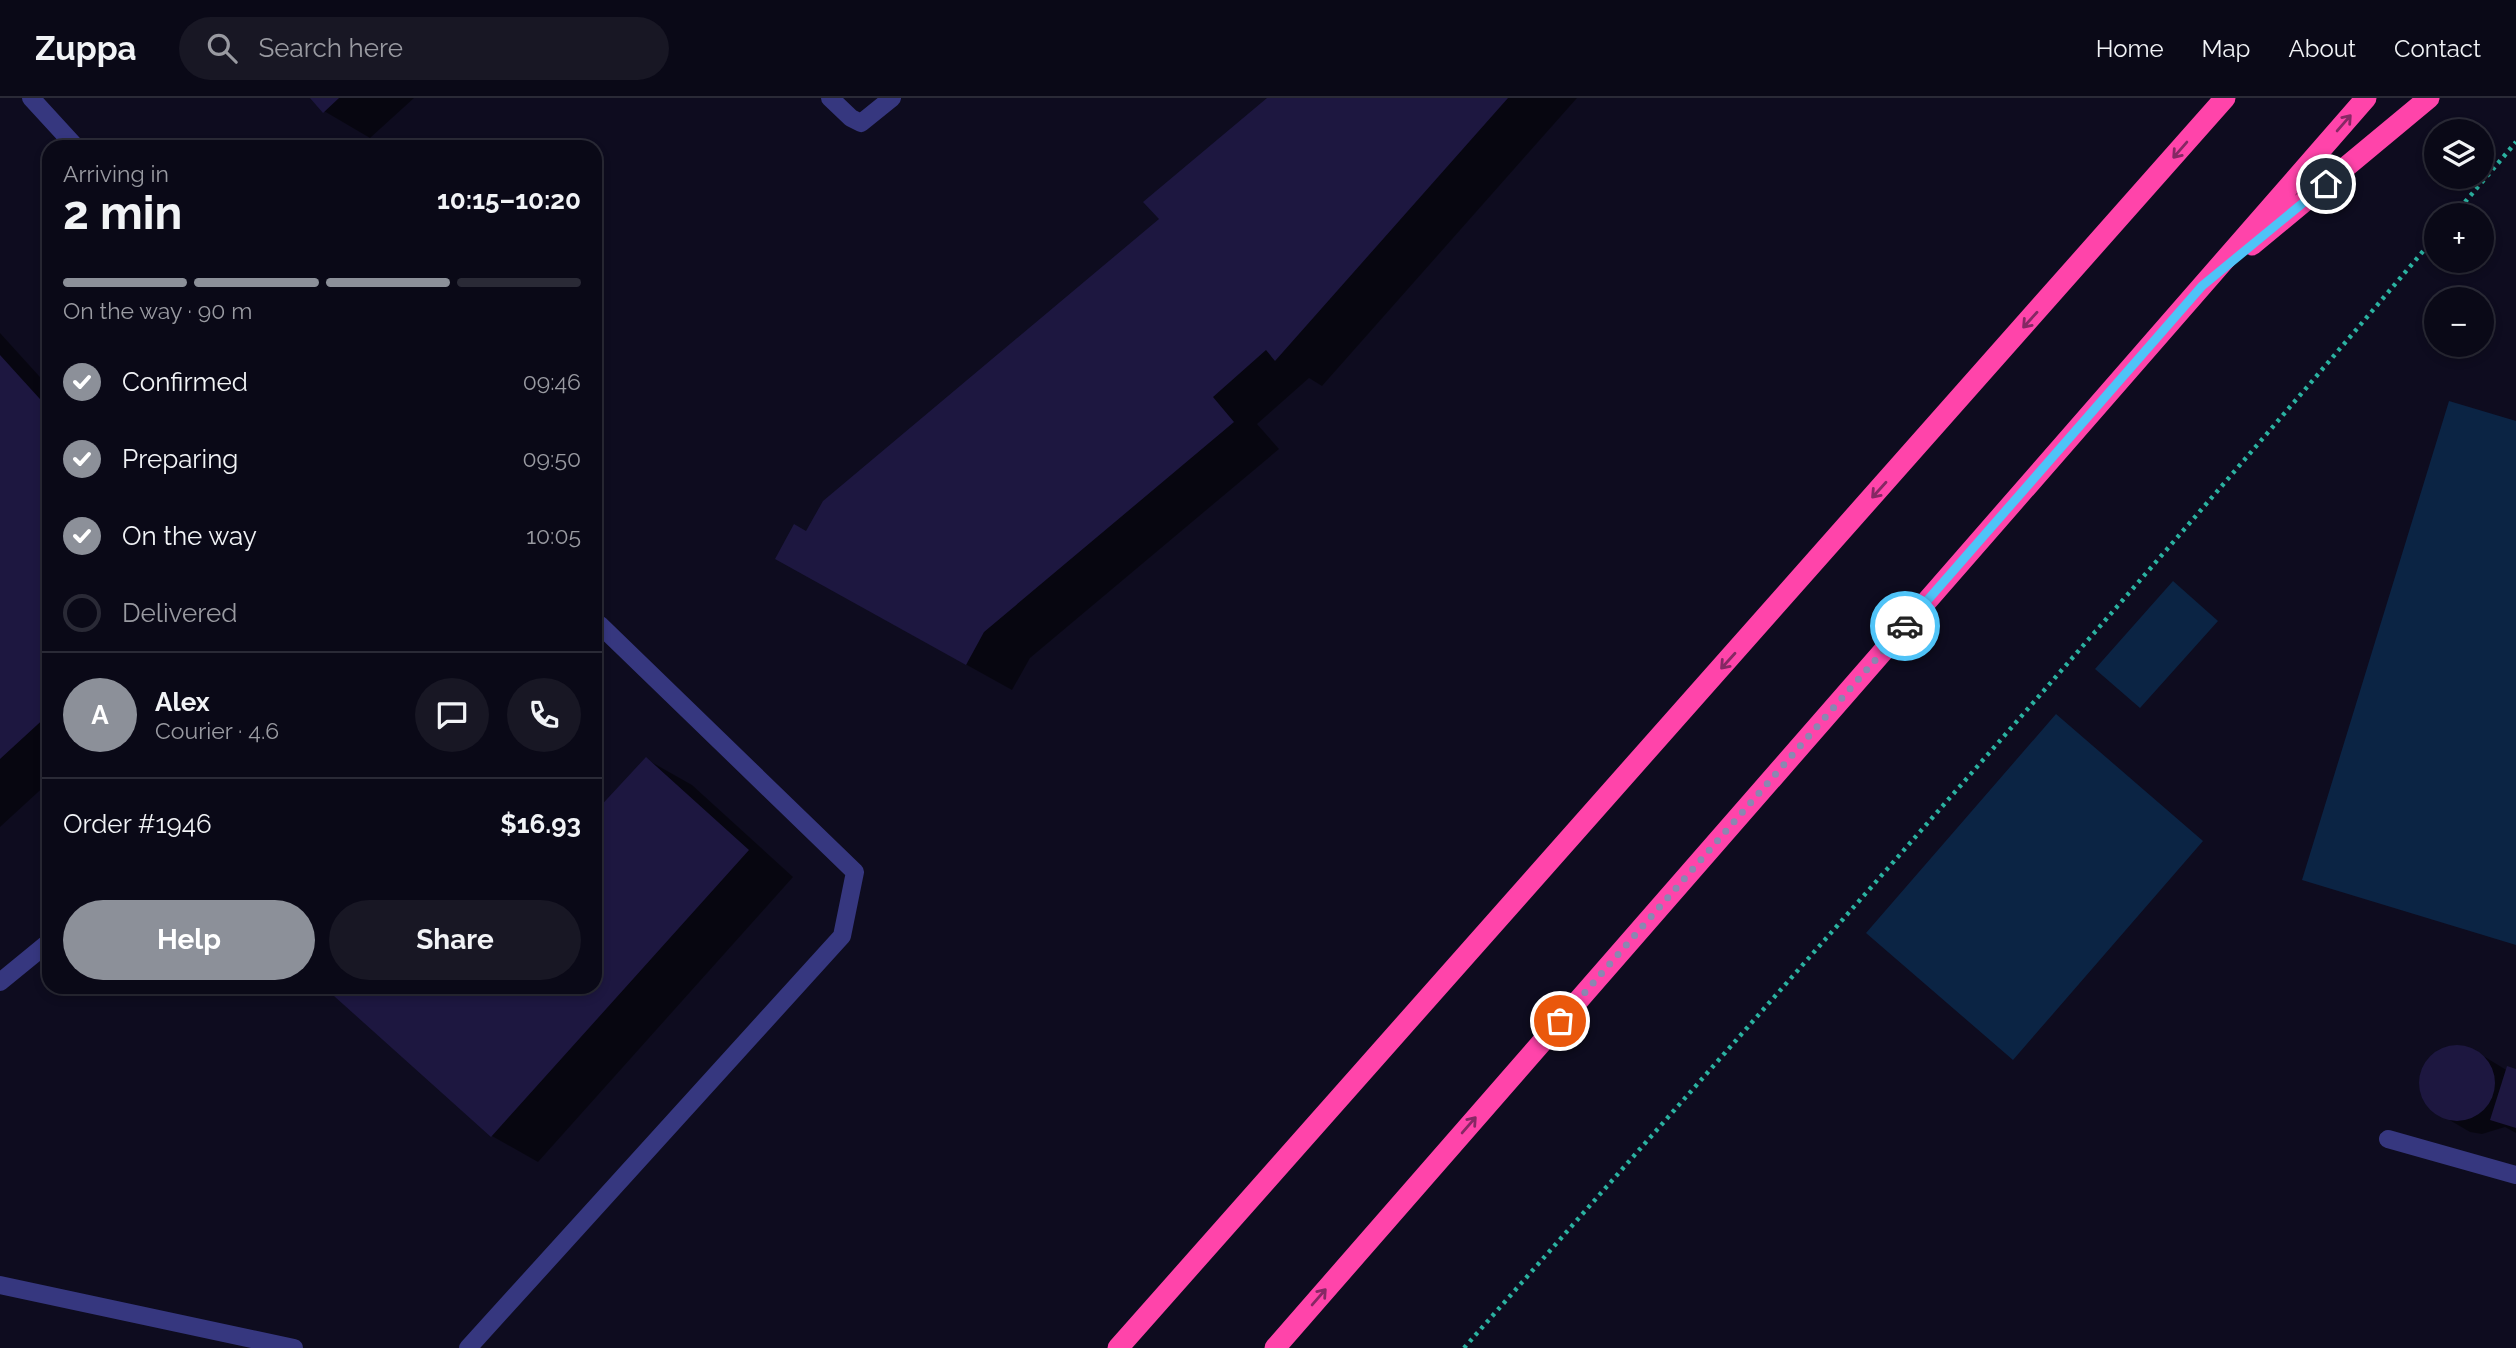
<!DOCTYPE html>
<html lang="en">
<head>
<meta charset="utf-8">
<style>
	:root { --surface:#0a0917; --page:#181724; --text:#f1f3f6; --muted:#999aa1; --line:#2a2a36; --accent:#8c9099 }
	body { margin:0; font-family:Raleway,sans-serif; background:var(--page); color:var(--text); height:100vh; display:flex; flex-direction:column; font-size:26px; white-space:nowrap }
	* { box-sizing:border-box; margin:0 }
	p { font-size:23px; color:var(--muted) }
	.icon { flex:none; width:38px; height:38px; fill:none; stroke:currentColor; stroke-width:2; stroke-linecap:round; stroke-linejoin:round }
	.map { position:relative; flex:1; overflow:hidden }
	.panel { position:absolute; left:42px; top:42px; width:560px; height:854px; display:flex; flex-direction:column; background:var(--surface); border-radius:21px; box-shadow:0 4px 10px #0003,0 0 0 2px var(--line) }
	.panel>* { flex:none }
	.controls { position:absolute; left:2424px; top:21px; display:grid; gap:14px }
	.controls a { display:grid; place-items:center; width:70px; height:70px; border-radius:50%; background:var(--surface); box-shadow:0 4px 10px #0003,0 0 0 2px var(--line); font-size:35px }
	.pin { position:absolute; display:grid; place-items:center; width:60px; height:60px; color:#fff; margin:-30px; border:4px solid #fff; border-radius:50%; box-shadow:0 2px 7px #0007 }
	.courier { position:absolute; display:grid; place-items:center; width:70px; height:70px; margin:-35px; border:5px solid #4fc3f7; border-radius:50%; background:#fff; color:#222; box-shadow:0 2px 9px #0007 }
	.summary em { font-style:normal; font-weight:700 }
	.summary div { display:flex; flex-direction:column-reverse }
	.summary { display:flex; align-items:center; justify-content:space-between; height:119px; padding:0 21px }
	h1 { font-size:46px; font-weight:700; line-height:52px }
	.bar { display:grid; grid-template-columns:repeat(4,1fr); gap:10px 7px; align-content:center; height:84px; padding:0 21px }
	.bar i { height:9px; border-radius:5px; background:var(--line) }
	.bar .selected { background:var(--accent) }
	.bar p { grid-column:span 4 }
	.line { display:flex; align-items:center; gap:18px; padding:0 21px; border-top:2px solid var(--line) }
	.line div { flex:1 }
	.round { display:grid; place-items:center; flex:none; width:74px; height:74px; border-radius:37px; background:var(--page) }
	ol { padding:0 21px; list-style:none }
	li { display:flex; align-items:center; gap:21px; height:77px }
	li p { margin-inline-start:auto }
	li .icon { padding:7px; border-radius:50%; background:var(--accent); color:#fff; stroke-width:4 }
	li:last-child { color:var(--muted) }
	li i { width:38px; height:38px; border:4px solid var(--line); border-radius:50% }
	.button { display:flex; gap:14px; margin-top:auto; padding:14px 21px }
	.button a { flex:1; height:80px; border-radius:42px; background:var(--accent); color:#fff; font-size:28px; font-weight:700; line-height:80px; text-align:center }
	.button a+a { background:var(--page); color:var(--text) }
	header { display:flex; align-items:center; gap:42px; box-sizing:border-box; height:98px; padding:0 35px; background:var(--surface); border-bottom:2px solid var(--line) }
	header strong { font-size:33px }
	nav { display:flex; gap:38px; margin-inline-start:auto; font-size:24px }
	.search { width:490px; height:63px; background:var(--page); display:flex; align-items:center; gap:18px; box-sizing:border-box; padding:0 24px; border-radius:38px; color:var(--muted); font-size:26px }
	.map>svg:first-child { display:block }
	.water { fill:#0b2444 }
	.shadow { fill:#0007 }
	.building { fill:#1d1740 }
	.lines { fill:none; stroke-linecap:round; stroke-linejoin:round }
	.path { stroke:#2bb2a1; stroke-width:4.5; stroke-dasharray:3.5 5; stroke-linecap:butt }
	.lane { stroke:#36377f; stroke-width:18 }
	.highway { stroke:#f4a; stroke-width:21 }
	.oneway { stroke:#862864 }
	.done { stroke:#8a87b1; stroke-width:7; stroke-dasharray:0 12.6 }
	.route { stroke:#4fc3f7; stroke-width:9 }
</style>
</head>
<body>
<header>
<strong>Zuppa</strong>
<div class="search"><svg class="icon" aria-label="search" viewBox="0 0 24 24"><circle cx="10" cy="10" r="6"/><path d="M15 15l6 6"/></svg>Search here</div>
<nav><a>Home</a><a>Map</a><a>About</a><a>Contact</a></nav>
</header>
<div class="map">
<svg width="2516" height="1250" viewBox="0 0 2516 1250">
	<rect width="100%" height="100%" fill="#0e0c1f"/>
	<path class="water" d="M2449,303L2516,323V847L2302,782Z
		M2173,483L2218,523L2140,610L2095,571Z
		M2056,616L2203,743L2013,962L1866,835Z"/>
	<path class="shadow" d="M312,0H414L370,40L324,13Z
		M1269,0H1577L1322,288L1309,280L1257,326L1279,351L1030,560L1012,592L823,487L807,435L1161,121Z
		M0,235L49,289V684L0,729Z
		M646,661L692,687L793,779L538,1064L492,1038L327,889H595V717Z
		M2463,949L2475,953L2508,973H2516V1035L2505,1029L2482,1036L2470,1034L2434,1013L2427,1004L2422,994L2421,982L2424,971L2430,961L2439,954Z"/>
	<path class="building" d="M310,0H339L323,15Z
		M1267,0H1508L1275,263L1266,252L1213,299L1234,324L984,534L966,567L775,461L794,426L806,433L823,403L1159,121L1143,104Z
		M0,257L49,311V616L0,661Z
		M646,659L749,752L491,1039L324,889H595V714Z
		M2419 985a38 38 0 1 1 76 0a38 38 0 1 1-76 0Z
		M2507,968L2516,971V1030L2490,1022Z"/>
	<g class="lines">
		<path class="path" d="M2454,117L2516,44
			M1464,1250C1790,881 2117,514 2436,138"/>
		<path class="lane" d="M31,0L76,49
			M830,0L851,20L861,25L892,0
			M0,884L49,844
			M2388,1041L2516,1077
			M0,1187L294,1250
			M468,1250L842,838L855,774L600,527L595,526"/>
		<path class="highway" d="M2252,147L2429,0
			M1118,1250L2225,0
			M1275,1250L2366,0"/>
	</g>
	<defs><path id="oneway-shaft" d="M-6 0H5M1.5-3L5.5 0L1.5 3" fill="none" stroke-width="1.6" stroke-linecap="round" stroke-linejoin="round" transform="scale(1.75)"/></defs>
	<g class="oneway">
		<use href="#oneway-shaft" transform="translate(2344 25) rotate(-49)"/>
		<use href="#oneway-shaft" transform="translate(2180 52) rotate(131)"/>
		<use href="#oneway-shaft" transform="translate(2030 222) rotate(132)"/>
		<use href="#oneway-shaft" transform="translate(1879 392) rotate(132)"/>
		<use href="#oneway-shaft" transform="translate(1728 563) rotate(132)"/>
		<use href="#oneway-shaft" transform="translate(1469 1027) rotate(-49)"/>
		<use href="#oneway-shaft" transform="translate(1319 1199) rotate(-49)"/>
	</g>
	<g class="lines">
		<path class="done" d="M1560,923L1905,528"/>
		<path class="route" d="M1905,528L2202,188L2326,86"/>
	</g>
</svg>
<div class="controls">
<a><svg class="icon" aria-label="layers" viewBox="0 0 24 24"><path d="M12 4l9 5-9 5-9-5zM3 14l9 5 9-5"/></svg></a>
<a>+</a>
<a>−</a>
</div>
<div class="pin" style="left:1560px;top:923px;background:#ea580c"><svg class="icon" aria-label="bag" viewBox="0 0 24 24"><path d="M5 8h14l-1 12H6zM9 8a3 3 0 0 1 6 0"/></svg></div>
<div class="pin" style="left:2326px;top:86px;background:#1f2937"><svg class="icon" aria-label="home" viewBox="0 0 24 24"><path d="M3 11l9-7 9 7M6 9v11h12V9"/></svg></div>
<div class="courier" style="left:1905px;top:528px"><svg class="icon" aria-label="car" viewBox="0 0 24 24"><path d="M5 17H2v-5l4-1 3-4h7l3 4 3 1v5h-3M9 17h6M6 11h13"/><circle cx="7" cy="17" r="2"/><circle cx="17" cy="17" r="2"/></svg></div>
<section class="panel">
<div class="summary"><div><h1>2 min</h1><p>Arriving in</p></div><em>10:15–10:20</em></div>
<div class="bar"><i class="selected"></i><i class="selected"></i><i class="selected"></i><i></i><p>On the way · 90 m</p></div>
<ol>
<li><svg class="icon" aria-label="check" viewBox="0 0 24 24"><path d="M5 12l5 5 9-10"/></svg>Confirmed<p>09:46</p></li>
<li><svg class="icon" aria-label="check" viewBox="0 0 24 24"><path d="M5 12l5 5 9-10"/></svg>Preparing<p>09:50</p></li>
<li><svg class="icon" aria-label="check" viewBox="0 0 24 24"><path d="M5 12l5 5 9-10"/></svg>On the way<p>10:05</p></li>
<li><i></i>Delivered</li>
</ol>
<div class="line" style="height:126px"><b class="round" style="background:var(--accent);color:#fff">A</b><div><b>Alex</b><p>Courier · 4.6</p></div><a class="round"><svg class="icon" aria-label="chat" viewBox="0 0 24 24"><path d="M4 5h16v11H9l-5 4z"/></svg></a><a class="round"><svg class="icon" aria-label="phone" viewBox="0 0 24 24"><path d="M5 4h4l2 5-3 2q2 4 5 5l2-3 5 2v4C11 20 4 13 5 4z"/></svg></a></div>
<div class="line" style="height:91px"><div>Order #1946</div><b>$16.93</b></div>
<div class="button"><a>Help</a><a>Share</a></div>
</section>
</div>
</body>
</html>
